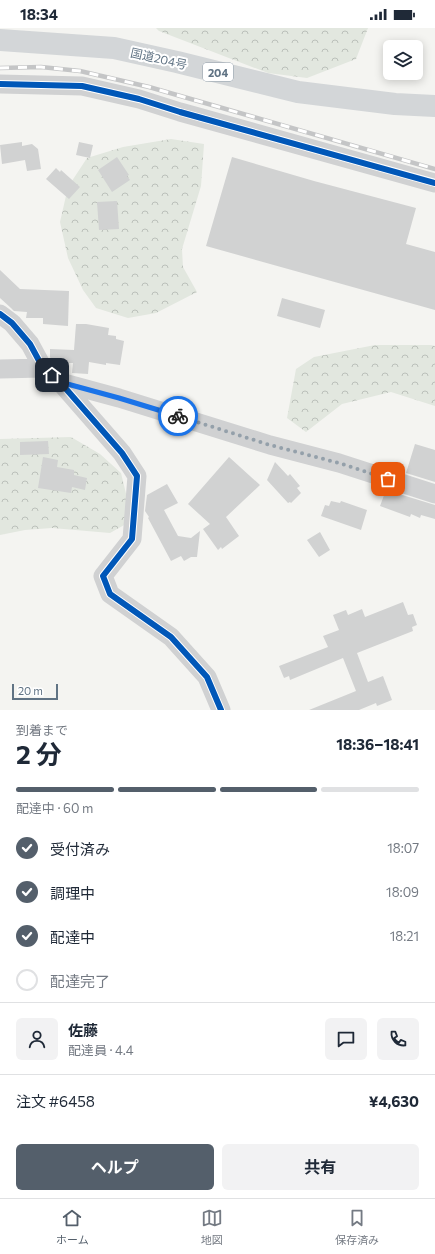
<!DOCTYPE html>
<html lang="ja">
<head>
<meta charset="utf-8">
<style>
	:root { --surface:#fff; --page:#f2f2f3; --text:#1f2937; --muted:#747a83; --line:#e0e1e3; --accent:#545f6b }
	body { margin:0; font-family:Commissioner,"Noto Sans JP",sans-serif; background:var(--page); color:var(--text); height:100vh; display:flex; flex-direction:column; font-size:15px; white-space:nowrap }
	* { box-sizing:border-box; margin:0 }
	p { font-size:13px; color:var(--muted) }
	.icon { flex:none; width:22px; height:22px; fill:none; stroke:currentColor; stroke-width:2; stroke-linecap:round; stroke-linejoin:round }
	.map { position:relative; height:682px; overflow:hidden }
	.side { display:flex; flex-direction:column; background:var(--surface); flex:1 }
	.side>* { flex:none }
	.controls { position:absolute; left:383px; top:12px; display:grid; gap:8px }
	.controls a { display:grid; place-items:center; width:40px; height:40px; border-radius:6px; background:var(--surface); box-shadow:0 2px 10px #0003; font-size:20px }
	.scale { position:absolute; left:12px; bottom:10px; width:46px; box-sizing:border-box; padding-left:4px; border:2px solid #607384; border-top:0; font-size:11px; line-height:14px; white-space:nowrap; color:#607384; -webkit-text-stroke:3px #fff; paint-order:stroke }
	.pin { position:absolute; display:grid; place-items:center; width:34px; height:34px; color:#fff; margin:-17px; border-radius:8px; box-shadow:0 2px 6px #0006 }
	.courier { position:absolute; display:grid; place-items:center; width:40px; height:40px; margin:-20px; border:3px solid #1a73e8; border-radius:50%; background:#fff; color:#222; box-shadow:0 1px 5px #0007 }
	.summary em { font-style:normal; font-weight:700 }
	.summary div { display:flex; flex-direction:column-reverse }
	.summary { display:flex; align-items:center; justify-content:space-between; height:68px; padding:0 16px }
	h1 { font-size:26px; font-weight:700; line-height:30px }
	.bar { display:grid; grid-template-columns:repeat(4,1fr); gap:6px 4px; align-content:center; height:48px; padding:0 16px }
	.bar i { height:5px; border-radius:3px; background:var(--line) }
	.bar .active { background:var(--accent) }
	.bar p { grid-column:span 4 }
	.line { display:flex; align-items:center; gap:10px; padding:0 16px; border-top:1px solid var(--line) }
	.line div { flex:1 }
	.round { display:grid; place-items:center; flex:none; width:42px; height:42px; border-radius:6px; background:var(--page) }
	ol { padding:0 16px; list-style:none }
	li { display:flex; align-items:center; gap:12px; height:44px }
	li p { margin-inline-start:auto }
	li .icon { padding:4px; border-radius:50%; background:var(--accent); color:#fff; stroke-width:4 }
	li:last-child { color:var(--muted) }
	li i { width:22px; height:22px; border:2px solid var(--line); border-radius:50% }
	.cta { display:flex; gap:8px; margin-top:auto; padding:8px 16px }
	.cta a { flex:1; height:46px; border-radius:6px; background:var(--accent); color:#fff; font-size:16px; font-weight:700; line-height:46px; text-align:center }
	.cta a+a { background:var(--page); color:var(--text) }
	.status { display:flex; justify-content:space-between; align-items:center; height:28px; padding:0 20px; background:var(--surface); direction:ltr }
	.status svg { height:11px; fill:currentColor }
	.tab-bar { display:flex; justify-content:space-around; align-items:center; height:56px; border-top:1px solid var(--line); background:var(--surface); font-size:11px; color:var(--muted) }
	.tab-bar a { display:grid; justify-items:center; gap:2px }
	.tab-bar .active { color:var(--accent) }
	.map>svg:first-child { display:block }
	.forest { fill:url(#forest-crowns) }
	.building { fill:#d1d2d2 }
	.lines { fill:none; stroke-linecap:round; stroke-linejoin:round }
	.minor { stroke:#d0d1d2; stroke-width:19 }
	.trunk { stroke:#d3d6d8; stroke-width:22 }
	.rail-casing { stroke:#c4c5c6; stroke-width:4.5 }
	.rail { stroke:#fff; stroke-width:3; stroke-dasharray:9; stroke-linecap:butt }
	.cycleway-casing { stroke:#fff; stroke-width:8 }
	.cycleway { stroke:#0057b8; stroke-width:6 }
	.done { stroke:#94a0aa; stroke-width:4; stroke-dasharray:0 7.2 }
	.route { stroke:#1a73e8; stroke-width:5 }
	.labels { text-anchor:middle; dominant-baseline:central; stroke-width:4; stroke-linejoin:round; paint-order:stroke }
	.shield { fill:#fff; stroke:#909da9; stroke-width:1 }
	.shield-label { font-size:11px; font-weight:bold; fill:#607384 }
	.street-label { font-size:12px; fill:#607384; stroke:#fff }
</style>
</head>
<body>
<div class="status"><b>18:34</b><svg viewBox="0 0 49 12"><path d="M0 12V9h3v3zM5 12V6h3v6zM10 12V3h3v9zM15 12V0h3v12zM26 1h20v11H26zM47 4h2v5h-2z"/></svg></div>
<div class="map">
<svg width="435" height="682" viewBox="0 0 435 682">
	<defs>
		<pattern id="forest-crowns" width="20" height="18" patternUnits="userSpaceOnUse"><rect width="20" height="18" fill="#e2e7df"/><path d="M2 6a3 3 0 1 1 6 0M12 15a3 3 0 1 1 6 0" fill="none" stroke="#bbc0ba"/></pattern>
	</defs>
	<rect width="100%" height="100%" fill="#f4f4f1"/>
	<path class="forest" d="M156,0H368L356,31L307,50L268,45L159,3Z
		M171,111L204,116L201,158L182,221L183,239L197,264L156,285L128,290L96,280L83,262L68,230L60,194L68,159L87,130L123,119Z
		M375,317H431L435,318V378L391,364L342,376L306,404L287,390L296,341L314,329Z
		M71,409L100,426L121,445L129,478L126,496L110,505L52,500L25,502L0,507V411Z"/>
	<path class="building" d="M22,114V118L32,116L38,121L41,141L27,143L25,132L2,136L0,117Z
		M79,114L93,117L90,130L76,127Z
		M117,129L129,147L127,148L130,152L112,164L98,142Z
		M232,129L314,153L416,180L406,216L435,224V282L206,218Z
		M56,140L60,144L61,142L80,159L69,171L46,151Z
		M117,173L119,201L99,202L97,174Z
		M0,242L20,261L69,263L68,298L43,296V290H26L27,284L14,283L11,280L0,270Z
		M282,270L325,282L320,300L277,288Z
		M76,296H86L109,300L108,307L116,308V311L124,313L120,337L106,335V337L89,334L88,346L72,345L73,335H55L52,333L50,329V321L74,322Z
		M48,413L49,426L20,427V414Z
		M415,416L435,422V454L406,445Z
		M43,429L58,432L57,439L74,442V447L87,450L85,462L72,459L71,465L38,460Z
		M229,429L260,457L226,489L239,508L222,521L221,519L218,522L203,501L210,496L188,476Z
		M275,434L288,448L290,446L300,458L297,460L301,465L291,475L290,474L288,475L267,452Z
		M167,456L178,475L164,482L178,508L191,510L200,503L197,529H191L184,533L181,528L171,533L148,490L149,489L145,483L147,467Z
		M386,462L435,477V491L421,487L420,490L411,486L410,489L380,478Z
		M331,473L340,475L341,473L367,482L361,502L321,488L325,477L329,478Z
		M320,504L330,522L319,529L307,512Z
		M403,574L408,587L413,586L417,597L412,599L413,603L357,625L368,654L383,648L392,672L377,678L376,675L359,682H309L356,663L343,630L290,652L289,648L284,650L279,638L328,619L323,608L339,602L333,587L346,582L348,587L362,581L365,589Z"/>
	<g class="lines">
		<path class="minor" d="M0,56L82,58L139,71L180,84L435,155
			M0,286L12,295L30,316L43,340L60,354L122,425L137,448L132,511L103,548L110,566L171,609L207,649L221,682
			M0,341L43,340
			M60,354L119,370L270,417L339,435L435,466"/>
		<path class="trunk" d="M0,12L114,20L177,34L298,64L395,76L435,78"/>
		<defs>
			<path id="rail" d="M0,40L41,39L80,43L149,59L435,141"/>
		</defs>
		<use href="#rail" class="rail-casing"/>
		<use href="#rail" class="rail"/>
		<defs>
			<path id="cycleway" d="M0,56L82,58L139,71L180,84L435,155
				M0,286L12,295L30,316L43,340L60,354L122,425L137,448L132,511L103,548L110,566L171,609L207,649L221,682"/>
		</defs>
		<use href="#cycleway" class="cycleway-casing"/>
		<use href="#cycleway" class="cycleway"/>
	</g>
	<g class="lines">
		<path class="done" d="M178,388L270,417L339,435L388,451"/>
		<path class="route" d="M52,347L60,354L119,370L178,388"/>
	</g>
	<g class="labels">
		<rect class="shield" x="203" y="35" width="30" height="18" rx="3"/>
		<g class="shield-label">
			<text x="218" y="44">204</text>
		</g>
		<g class="street-label">
			<text transform="translate(159 30) rotate(13)">国道204号</text>
		</g>
	</g>
</svg>
<div class="controls">
<a><svg class="icon" aria-label="layers" viewBox="0 0 24 24"><path d="M12 4l9 5-9 5-9-5zM3 14l9 5 9-5"/></svg></a>
</div>
<div class="scale">20 m</div>
<div class="pin" style="left:388px;top:451px;background:#ea580c"><svg class="icon" aria-label="bag" viewBox="0 0 24 24"><path d="M5 8h14l-1 12H6zM9 8a3 3 0 0 1 6 0"/></svg></div>
<div class="pin" style="left:52px;top:347px;background:#1f2937"><svg class="icon" aria-label="home" viewBox="0 0 24 24"><path d="M3 11l9-7 9 7M6 9v11h12V9"/></svg></div>
<div class="courier" style="left:178px;top:388px"><svg class="icon" aria-label="bike" viewBox="0 0 24 24"><circle cx="6" cy="16" r="4"/><circle cx="18" cy="16" r="4"/><path d="M6 16l4-8h5l3 8M10 8l3 8H6M13 5h3"/></svg></div>
</div>
<section class="side">
<div class="summary"><div><h1>2 分</h1><p>到着まで</p></div><em>18:36–18:41</em></div>
<div class="bar"><i class="active"></i><i class="active"></i><i class="active"></i><i></i><p>配達中 · 60 m</p></div>
<ol>
<li><svg class="icon" aria-label="check" viewBox="0 0 24 24"><path d="M5 12l5 5 9-10"/></svg>受付済み<p>18:07</p></li>
<li><svg class="icon" aria-label="check" viewBox="0 0 24 24"><path d="M5 12l5 5 9-10"/></svg>調理中<p>18:09</p></li>
<li><svg class="icon" aria-label="check" viewBox="0 0 24 24"><path d="M5 12l5 5 9-10"/></svg>配達中<p>18:21</p></li>
<li><i></i>配達完了</li>
</ol>
<div class="line" style="height:72px"><a class="round"><svg class="icon" aria-label="person" viewBox="0 0 24 24"><circle cx="12" cy="8" r="4"/><path d="M4 21q1-7 8-7t8 7"/></svg></a><div><b>佐藤</b><p>配達員 · 4.4</p></div><a class="round"><svg class="icon" aria-label="chat" viewBox="0 0 24 24"><path d="M4 5h16v11H9l-5 4z"/></svg></a><a class="round"><svg class="icon" aria-label="phone" viewBox="0 0 24 24"><path d="M5 4h4l2 5-3 2q2 4 5 5l2-3 5 2v4C11 20 4 13 5 4z"/></svg></a></div>
<div class="line" style="height:52px"><div>注文 #6458</div><b>¥4,630</b></div>
<div class="cta"><a>ヘルプ</a><a>共有</a></div>
</section>
<nav class="tab-bar">
<a class="active"><svg class="icon" aria-label="home" viewBox="0 0 24 24"><path d="M3 11l9-7 9 7M6 9v11h12V9"/></svg>ホーム</a>
<a><svg class="icon" aria-label="map" viewBox="0 0 24 24"><path d="M3 6l6-2 6 2 6-2v14l-6 2-6-2-6 2zM9 4v14M15 6v14"/></svg>地図</a>
<a><svg class="icon" aria-label="saved" viewBox="0 0 24 24"><path d="M7 4h10v16l-5-4-5 4z"/></svg>保存済み</a>
</nav>
</body>
</html>
